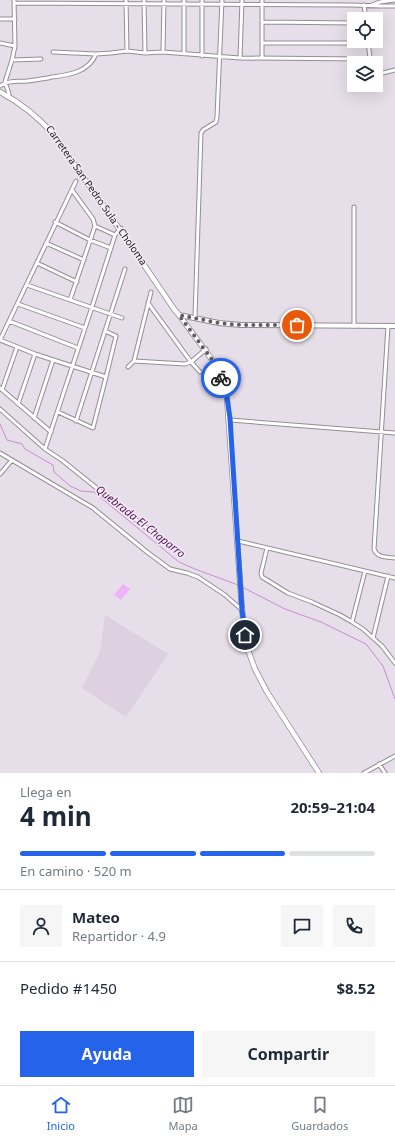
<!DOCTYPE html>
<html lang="es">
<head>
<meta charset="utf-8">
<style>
	:root { --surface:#fff; --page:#f6f6f7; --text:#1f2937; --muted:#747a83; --line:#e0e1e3; --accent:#2563eb }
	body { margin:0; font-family:"Noto Sans",sans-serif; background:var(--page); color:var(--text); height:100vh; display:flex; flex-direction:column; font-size:15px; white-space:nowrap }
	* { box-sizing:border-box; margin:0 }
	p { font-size:13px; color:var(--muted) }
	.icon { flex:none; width:22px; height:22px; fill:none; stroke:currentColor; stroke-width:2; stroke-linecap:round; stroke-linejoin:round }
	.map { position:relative; height:773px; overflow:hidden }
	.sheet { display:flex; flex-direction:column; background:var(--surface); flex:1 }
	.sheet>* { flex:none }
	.fabs { position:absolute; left:347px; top:12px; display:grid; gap:8px }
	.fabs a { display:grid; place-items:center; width:36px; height:36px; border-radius:0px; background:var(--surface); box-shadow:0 4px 16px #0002; font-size:20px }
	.pin { position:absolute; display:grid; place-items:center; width:34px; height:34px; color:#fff; margin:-17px; border:2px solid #fff; border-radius:50%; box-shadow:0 1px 4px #0007 }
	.courier { position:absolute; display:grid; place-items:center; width:40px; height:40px; margin:-20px; border:3px solid #2563eb; border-radius:50%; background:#fff; color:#222; box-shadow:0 1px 5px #0007 }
	.head em { font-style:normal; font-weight:700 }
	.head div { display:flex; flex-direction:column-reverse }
	.head { display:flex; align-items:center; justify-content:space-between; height:68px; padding:0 20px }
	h1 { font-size:26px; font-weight:700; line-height:30px }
	.bar { display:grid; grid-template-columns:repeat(4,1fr); gap:6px 4px; align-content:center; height:48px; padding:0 20px }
	.bar i { height:5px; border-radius:3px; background:var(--line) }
	.bar .active { background:var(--accent) }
	.bar p { grid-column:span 4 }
	.line { display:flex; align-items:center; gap:10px; padding:0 20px; border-top:1px solid var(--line) }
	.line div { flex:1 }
	.round { display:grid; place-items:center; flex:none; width:42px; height:42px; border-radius:0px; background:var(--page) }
	.primary-button { display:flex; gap:8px; margin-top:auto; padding:8px 20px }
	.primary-button a { flex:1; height:46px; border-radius:0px; background:var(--accent); color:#fff; font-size:16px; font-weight:700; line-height:46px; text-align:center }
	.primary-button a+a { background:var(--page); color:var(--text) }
	.menu { display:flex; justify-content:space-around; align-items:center; height:56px; border-top:1px solid var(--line); background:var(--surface); font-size:11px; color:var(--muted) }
	.menu a { display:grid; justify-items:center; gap:2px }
	.menu .active { color:var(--accent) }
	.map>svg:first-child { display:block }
	.built { fill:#ddd0e0 }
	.green { fill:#efb1fa }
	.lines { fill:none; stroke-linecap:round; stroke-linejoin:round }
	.stream { stroke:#cb8bd7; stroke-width:1 }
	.minor-casing { stroke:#958d96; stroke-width:5 }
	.tertiary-casing { stroke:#958d96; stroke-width:6 }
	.secondary-casing { stroke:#958d96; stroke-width:6 }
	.minor { stroke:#fff; stroke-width:3 }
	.tertiary { stroke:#fff; stroke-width:4 }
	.secondary { stroke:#fff; stroke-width:4.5 }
	.done { stroke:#615c62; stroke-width:4; stroke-dasharray:0 7.2 }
	.route { stroke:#2563eb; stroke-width:5 }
	.labels { text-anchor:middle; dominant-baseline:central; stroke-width:3; stroke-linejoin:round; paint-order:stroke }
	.street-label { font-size:10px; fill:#19161a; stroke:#f4ebf5 }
	.water-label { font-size:11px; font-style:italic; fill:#4b0f55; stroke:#f4ebf5 }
</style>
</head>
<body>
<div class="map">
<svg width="395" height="773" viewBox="0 0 395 773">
	<rect width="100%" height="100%" fill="#e6dee8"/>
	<path class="built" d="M105,615L168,654L126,717L82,688L100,652Z"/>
	<path class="green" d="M123,584L130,589L121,600L114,595Z"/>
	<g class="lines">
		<path class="stream" d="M0,424L7,440L22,444L25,449L53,465L54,472L70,486L81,491L94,492L179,562L195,569L238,585
			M242,587L285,609L321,622L366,644L383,666L395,699"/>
		<defs>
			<path id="minor" d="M126,0L127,51
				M144,0L145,53
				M184,0V54
				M202,0V56
				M14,3L352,5L381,6H395
				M364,5L366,19
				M372,5L380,2L395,0
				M0,19H15
				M262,22L354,23
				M0,43L15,46
				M262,43H369
				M53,52L96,54L111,53L127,51L145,53L163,52L240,58L365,59L370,58L368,41
				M163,52L164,0
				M240,58L242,0
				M262,58V0
				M12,60L41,59
				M376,72L377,74H379L395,70
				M0,86C9,80 17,82 27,81C35,80 44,79 52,77C69,75 89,72 96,54
				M9,94L5,82L12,60L15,46L14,0
				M72,190L93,219L95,226L115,235
				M55,222L90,240L111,248
				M46,243L84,260
				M37,263L77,282
				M27,285L122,318
				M70,300L95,226
				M148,303L191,362L200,372
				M18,304L85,328
				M195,317L201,133L203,130L216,122L217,117L222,0
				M9,321L78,348
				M354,326V207
				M388,326L374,549C377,558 386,557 395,558
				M0,340L76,181
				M0,340L35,354L106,377L116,336L105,331
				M134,361L185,364L191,362L206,349
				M128,367L134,361L151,292
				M0,388L51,432
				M2,390L17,347
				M18,404L35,354
				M0,409L45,449L63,461L140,523L173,548
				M58,412L93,428L106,377
				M34,418L53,360
				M230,420L395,433
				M76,421L125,269
				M45,449L92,307L115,235L121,228
				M0,453L93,508L147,552L170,569L187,573L198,577L225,595L242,610
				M0,474L12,460
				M238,541L395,578
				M267,548L261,573L262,577L288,593L312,602L340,615L352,622L363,629L382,646L395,663
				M352,622L365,571
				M373,638L388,576
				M379,764L385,773
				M364,773L395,756"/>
			<path id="tertiary" d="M179,315L219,323L241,325L395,326"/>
			<path id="secondary" d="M0,92C21,103 39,118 54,135L140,259L174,309L179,315L213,361L222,380L227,398L242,610L247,647L255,669L267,692L319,773"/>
		</defs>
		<use href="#minor" class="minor-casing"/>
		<use href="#tertiary" class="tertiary-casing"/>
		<use href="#secondary" class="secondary-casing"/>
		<use href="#minor" class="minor"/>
		<use href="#tertiary" class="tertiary"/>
		<use href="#secondary" class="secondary"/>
	</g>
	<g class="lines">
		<path class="done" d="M221,378L213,361L179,315L219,323L241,325H297"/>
		<path class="route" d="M221,378L227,398L230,418L242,610L245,635"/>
	</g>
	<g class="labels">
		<g class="street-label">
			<text transform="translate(97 195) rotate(55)">Carretera San Pedro Sula - Choloma</text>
		</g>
		<g class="water-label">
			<text transform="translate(141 521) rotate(38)">Quebrada El Chaparro</text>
		</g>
	</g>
</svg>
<div class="fabs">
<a><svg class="icon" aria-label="locate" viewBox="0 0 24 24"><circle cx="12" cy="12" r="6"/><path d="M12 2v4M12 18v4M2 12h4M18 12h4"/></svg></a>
<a><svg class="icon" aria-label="layers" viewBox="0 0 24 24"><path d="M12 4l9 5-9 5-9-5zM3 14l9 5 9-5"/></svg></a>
</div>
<div class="pin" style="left:297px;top:325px;background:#ea580c"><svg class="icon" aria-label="bag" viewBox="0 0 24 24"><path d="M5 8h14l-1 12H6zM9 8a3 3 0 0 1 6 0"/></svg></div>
<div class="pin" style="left:245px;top:635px;background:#1f2937"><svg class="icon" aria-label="home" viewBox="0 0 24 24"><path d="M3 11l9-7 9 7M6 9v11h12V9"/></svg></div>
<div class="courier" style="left:221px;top:378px"><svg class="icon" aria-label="bike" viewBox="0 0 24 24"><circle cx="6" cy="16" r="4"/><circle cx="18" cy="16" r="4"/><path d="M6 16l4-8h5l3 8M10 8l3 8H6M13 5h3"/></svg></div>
</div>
<section class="sheet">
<div class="head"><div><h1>4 min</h1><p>Llega en</p></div><em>20:59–21:04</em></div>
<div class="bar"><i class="active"></i><i class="active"></i><i class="active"></i><i></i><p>En camino · 520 m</p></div>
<div class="line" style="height:72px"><a class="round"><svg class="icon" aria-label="person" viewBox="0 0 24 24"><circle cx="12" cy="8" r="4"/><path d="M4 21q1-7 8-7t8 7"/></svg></a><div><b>Mateo</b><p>Repartidor · 4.9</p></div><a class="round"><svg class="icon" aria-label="chat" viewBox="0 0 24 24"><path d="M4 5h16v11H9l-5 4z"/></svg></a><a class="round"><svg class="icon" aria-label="phone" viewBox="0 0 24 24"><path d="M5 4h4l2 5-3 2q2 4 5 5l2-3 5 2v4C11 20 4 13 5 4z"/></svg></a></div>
<div class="line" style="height:52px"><div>Pedido #1450</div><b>$8.52</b></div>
<div class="primary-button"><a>Ayuda</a><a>Compartir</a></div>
</section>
<nav class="menu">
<a class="active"><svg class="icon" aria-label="home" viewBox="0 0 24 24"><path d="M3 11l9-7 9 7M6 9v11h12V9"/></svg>Inicio</a>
<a><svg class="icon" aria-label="map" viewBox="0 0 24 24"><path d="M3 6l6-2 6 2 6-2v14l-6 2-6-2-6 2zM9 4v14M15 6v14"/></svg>Mapa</a>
<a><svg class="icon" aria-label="saved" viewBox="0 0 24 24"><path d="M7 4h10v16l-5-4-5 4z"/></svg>Guardados</a>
</nav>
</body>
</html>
